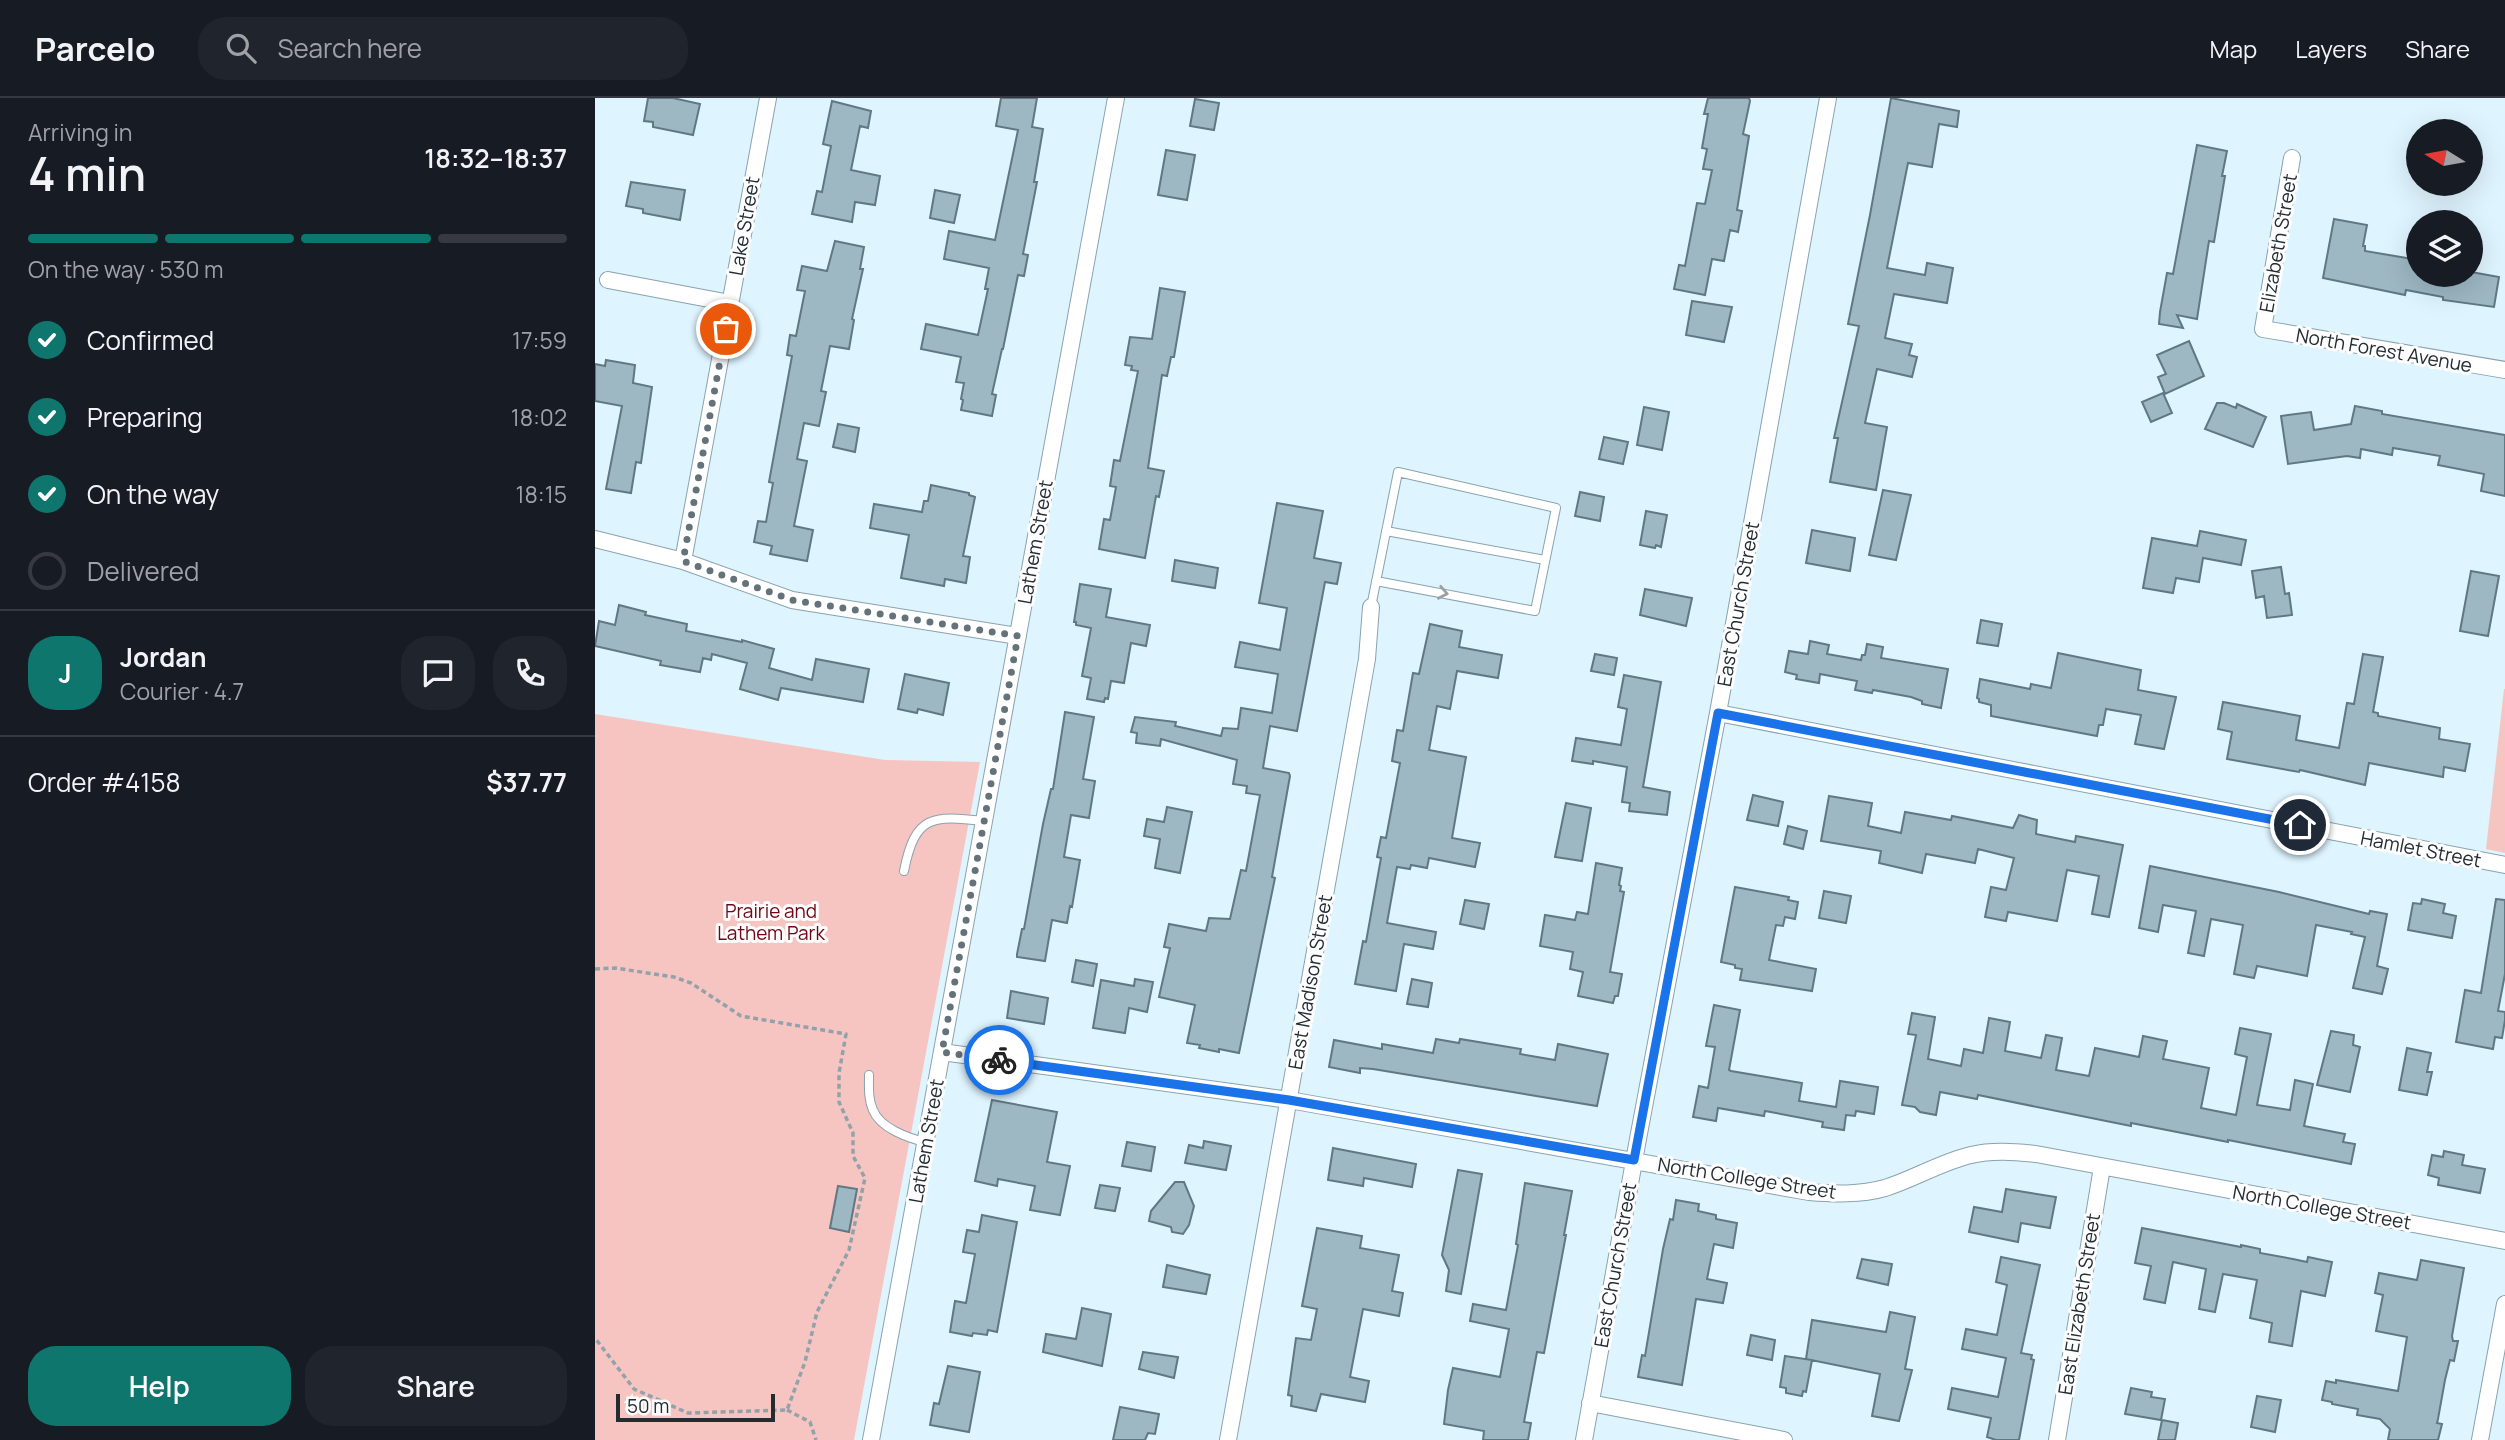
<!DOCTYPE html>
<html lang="en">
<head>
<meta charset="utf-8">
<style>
	:root { --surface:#171b24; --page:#20242c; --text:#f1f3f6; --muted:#9ea1a6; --line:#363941; --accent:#0f766e }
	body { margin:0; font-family:Manrope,sans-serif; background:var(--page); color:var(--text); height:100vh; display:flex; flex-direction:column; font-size:26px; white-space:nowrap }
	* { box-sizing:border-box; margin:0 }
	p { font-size:23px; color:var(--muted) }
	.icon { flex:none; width:38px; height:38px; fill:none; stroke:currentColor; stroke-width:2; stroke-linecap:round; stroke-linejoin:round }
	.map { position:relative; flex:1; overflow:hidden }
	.details { display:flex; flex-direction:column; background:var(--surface); width:595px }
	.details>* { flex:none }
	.needle { width:46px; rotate:281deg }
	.controls { position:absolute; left:1811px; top:21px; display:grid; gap:14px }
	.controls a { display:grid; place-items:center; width:77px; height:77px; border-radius:50%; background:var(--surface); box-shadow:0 7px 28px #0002; font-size:35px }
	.scale { position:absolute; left:21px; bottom:18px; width:159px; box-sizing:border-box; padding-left:7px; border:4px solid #222c31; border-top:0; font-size:19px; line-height:24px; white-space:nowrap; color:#222c31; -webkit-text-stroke:5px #fdfdfd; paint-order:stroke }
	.pin { position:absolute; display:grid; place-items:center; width:60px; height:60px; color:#fff; margin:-30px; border:4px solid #fff; border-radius:50%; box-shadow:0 2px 7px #0007 }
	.courier { position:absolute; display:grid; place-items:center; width:70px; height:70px; margin:-35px; border:5px solid #1a73e8; border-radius:50%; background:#fff; color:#222; box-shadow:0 2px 9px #0007 }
	.headline em { font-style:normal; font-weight:600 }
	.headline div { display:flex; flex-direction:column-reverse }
	.headline { display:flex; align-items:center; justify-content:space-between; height:119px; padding:0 28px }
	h1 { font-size:46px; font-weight:600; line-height:52px }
	.bar { display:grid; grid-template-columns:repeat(4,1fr); gap:10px 7px; align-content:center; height:84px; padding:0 28px }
	.bar i { height:9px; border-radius:5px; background:var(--line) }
	.bar .current { background:var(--accent) }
	.bar p { grid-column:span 4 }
	.line { display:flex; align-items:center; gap:18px; padding:0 28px; border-top:2px solid var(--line) }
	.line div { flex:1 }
	.round { display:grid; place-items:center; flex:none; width:74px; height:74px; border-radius:28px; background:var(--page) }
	ol { padding:0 28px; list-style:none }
	li { display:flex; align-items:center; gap:21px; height:77px }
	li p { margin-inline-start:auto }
	li .icon { padding:7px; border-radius:50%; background:var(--accent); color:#fff; stroke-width:4 }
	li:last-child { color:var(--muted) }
	li i { width:38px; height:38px; border:4px solid var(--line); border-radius:50% }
	.primary-button { display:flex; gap:14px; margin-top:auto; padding:14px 28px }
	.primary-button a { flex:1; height:80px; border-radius:28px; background:var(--accent); color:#fff; font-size:28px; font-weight:600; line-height:80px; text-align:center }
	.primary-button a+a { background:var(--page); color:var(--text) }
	header { display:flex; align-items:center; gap:42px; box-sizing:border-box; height:98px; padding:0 35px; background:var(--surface); border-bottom:2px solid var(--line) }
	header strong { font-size:33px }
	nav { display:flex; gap:38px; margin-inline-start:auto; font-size:24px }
	.search { width:490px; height:63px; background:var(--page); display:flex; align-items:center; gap:18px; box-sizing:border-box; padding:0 24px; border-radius:28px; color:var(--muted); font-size:26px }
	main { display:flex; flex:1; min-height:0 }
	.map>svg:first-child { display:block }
	.green { fill:#f6c5c2 }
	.building { fill:#9db7c3; stroke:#607883; stroke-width:2 }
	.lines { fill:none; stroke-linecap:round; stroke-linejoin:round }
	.lane-casing { stroke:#89a3ae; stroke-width:10 }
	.street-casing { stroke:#89a3ae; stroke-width:18 }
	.path { stroke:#91a2aa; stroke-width:3.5; stroke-dasharray:5 3.5; stroke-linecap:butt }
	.lane { stroke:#fff; stroke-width:8 }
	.street { stroke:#fff; stroke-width:16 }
	.oneway { stroke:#9ca0a2 }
	.done { stroke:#647279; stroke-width:7; stroke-dasharray:0 12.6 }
	.route { stroke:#1a73e8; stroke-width:9 }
	.labels { text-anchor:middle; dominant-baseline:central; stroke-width:6; stroke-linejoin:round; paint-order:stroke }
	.street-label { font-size:19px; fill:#222c31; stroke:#fdfdfd }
	.park-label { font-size:19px; fill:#6e0715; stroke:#fdfdfd }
</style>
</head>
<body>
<header>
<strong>Parcelo</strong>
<div class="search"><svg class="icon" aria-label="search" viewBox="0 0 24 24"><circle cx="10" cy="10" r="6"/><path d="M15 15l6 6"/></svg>Search here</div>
<nav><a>Map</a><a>Layers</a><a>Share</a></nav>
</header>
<main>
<section class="details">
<div class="headline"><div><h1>4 min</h1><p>Arriving in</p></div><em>18:32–18:37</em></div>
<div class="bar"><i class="current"></i><i class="current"></i><i class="current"></i><i></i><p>On the way · 530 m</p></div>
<ol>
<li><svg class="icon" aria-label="check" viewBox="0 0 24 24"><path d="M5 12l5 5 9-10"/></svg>Confirmed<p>17:59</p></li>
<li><svg class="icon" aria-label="check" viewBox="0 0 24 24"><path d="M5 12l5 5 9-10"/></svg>Preparing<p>18:02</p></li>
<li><svg class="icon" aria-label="check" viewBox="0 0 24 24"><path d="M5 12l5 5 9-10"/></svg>On the way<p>18:15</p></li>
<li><i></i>Delivered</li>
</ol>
<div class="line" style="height:126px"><b class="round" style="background:var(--accent);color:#fff">J</b><div><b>Jordan</b><p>Courier · 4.7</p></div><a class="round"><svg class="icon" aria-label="chat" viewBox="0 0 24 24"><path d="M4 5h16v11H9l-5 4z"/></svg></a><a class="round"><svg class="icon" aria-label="phone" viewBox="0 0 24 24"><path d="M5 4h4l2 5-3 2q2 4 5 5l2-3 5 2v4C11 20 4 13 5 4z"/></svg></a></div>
<div class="line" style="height:91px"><div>Order #4158</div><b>$37.77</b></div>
<div class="primary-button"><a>Help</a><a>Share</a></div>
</section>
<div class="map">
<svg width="1910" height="1342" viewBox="0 0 1910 1342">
	<rect width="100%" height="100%" fill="#def4fe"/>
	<path class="green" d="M1909,591H1910V755L1891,751Z
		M0,616L290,662L385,664L259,1342H0Z"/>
	<path class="building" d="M53,0H78L105,6L98,37L58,29V24L49,23Z
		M406,0H442L437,29L448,31L439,84H442L428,156L433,157L429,178L423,177L408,251H407L397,296L401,297L397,318L366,312L368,302L366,301L369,285L361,284L366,259L326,251L331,226L383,237L393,191H390L394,170L349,161L354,133L400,142L423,32L401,28Z
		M1113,0H1154L1155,3L1148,36L1154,38L1142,112L1147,113L1143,134L1135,132L1129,163L1117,161L1110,197L1079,191L1084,167L1090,168L1102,105L1110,106L1117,72L1108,71L1112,51L1107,50L1113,16H1109Z
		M1296,0L1364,13L1362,29L1344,26L1337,69L1313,65L1292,170L1330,177L1332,165L1358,170L1352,205L1299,196L1290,240L1317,246L1314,257L1322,259L1317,279L1282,271L1270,325L1292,329L1281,392L1235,384L1243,340H1239L1264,228L1253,226L1275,117Z
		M600,1L624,5L619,32L595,28Z
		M237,3L276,13L273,30L265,28L256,72L285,78L280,107L260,104L257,124L217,116L222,93L227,94L236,48L228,46Z
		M1602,47L1632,53L1627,78H1630L1619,144L1614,143L1602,221L1582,217L1588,230L1564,226L1565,214L1572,175L1578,176Z
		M571,52L600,57L592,102L563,97Z
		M36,84L90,92L85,122L48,115V111L31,108Z
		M340,92L365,97L359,125L335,120Z
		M1739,121L1772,127L1768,148H1770V153L1824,162V177H1876V174L1904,179L1899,209L1848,202V199L1811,192L1810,197L1728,180Z
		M240,143L269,149L265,171H268L257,221L259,222L254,251L235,248L226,293L231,294L224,328L209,325L202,361L212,363L199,428L218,432L212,463L175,456L177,448L159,444L163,423L171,424L178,385L174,384L197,258L192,257L195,237L201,238L210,193L202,192L207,168L232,173Z
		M565,190L590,194L579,259H576L572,278L567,277L553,370L569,373L564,399L561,398L550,460L504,451L509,421L515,422L521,389L515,388L519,362L525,363L543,273L536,272L537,268L530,267L535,239L557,241Z
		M1097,203L1137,209L1129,244L1091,237Z
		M1594,243L1609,278L1570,296L1563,279L1571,276L1562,257Z
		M11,262L40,267L38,285L57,289L46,365L41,364L36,395L11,391L27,308L0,303V266L10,268Z
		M1568,295L1577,315L1556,324L1547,304Z
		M1622,305H1629L1641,310L1642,306L1671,319L1658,349L1610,331Z
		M1760,308L1787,313V316L1910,337V398L1886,393L1889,376L1843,367L1845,358L1798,350L1797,357L1766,351L1765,360L1752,358L1693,366L1686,318L1716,314L1719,332L1756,326Z
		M1049,309L1074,314L1067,352L1042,347Z
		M243,326L264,330L260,354L238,349Z
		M1009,339L1033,344L1028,366L1004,361Z
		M336,387L374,395V397L380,399L368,458L375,459L371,485L350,481L349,488L306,480L314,437L275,430L279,406L327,414L329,403H333Z
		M1288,392L1316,397L1301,462L1274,457Z
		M985,394L1009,399L1005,423L980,418Z
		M682,405L728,413L719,460L746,465L742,486L730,484L702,633L675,628L668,670L694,675L695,678L677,779L680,780L644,955L624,951V954L604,950L605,947L592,945L600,907L564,899L575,850L569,849L574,826L611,833L614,820L635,821L646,772L651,773L665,697L651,695L652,688L638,686L642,662L566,641L565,648L541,645L542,635L536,634L540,619L581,624L580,628L626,638L628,630L643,631L646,610L677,615L683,576L640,569L645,544L685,552L692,510L664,505Z
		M1051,413L1072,417L1066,449L1061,447L1060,450L1045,447Z
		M1217,432L1260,440L1255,473L1211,465Z
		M1605,433L1651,442L1646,467L1608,460L1604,484L1581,480L1578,495L1548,490L1557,440L1602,448Z
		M580,462L623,470L620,490L577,483Z
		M1686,469L1690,496L1694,495L1697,517L1672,520L1669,498L1661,500L1657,473Z
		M1876,473L1904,478L1893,538L1865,533Z
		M485,486L516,491L511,519L555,527L551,548L536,545L529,585L516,583L513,601L510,600L509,604L492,601L496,580L487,578L496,530L481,527V524H479Z
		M1050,491L1097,500L1091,528L1045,517Z
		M24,507L51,514L50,517L92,526L91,533L147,544V542L179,551L174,570L217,582L221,561L274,571L268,604L186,590L183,602L145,591L152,565L117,556L116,562L108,560L105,574L65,567L66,563L0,548L4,523L20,527Z
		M1386,522L1407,526L1403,548L1382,545Z
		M835,526L867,533L864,549L907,557L903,580L862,573L855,611L842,608L834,652L871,659L857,740L885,745L880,769L834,760L832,770L816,767L815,771L802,769L792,825L841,834L838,851L809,846L801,893L760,886L768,843L771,844L786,760L782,759L786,739L791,740L805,665L797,663L802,632L808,633L818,575L824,576Z
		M1215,543L1234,547L1232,556L1266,562L1267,557H1270L1272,546L1288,549L1286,560L1353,571L1346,610L1327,606V603L1316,599L1278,592L1277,595L1260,592L1262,583L1225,576L1224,585L1201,581L1202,577L1190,574L1194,553L1213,556Z
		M1463,555L1546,572L1543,592L1581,599L1569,651L1540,646L1546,617L1511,611L1508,627H1504L1502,638L1396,618V607L1384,604V601L1382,600L1385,581L1435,591L1436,586L1456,590Z
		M1000,556L1022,560L1019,577L996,573Z
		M1768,556L1788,559L1778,614L1783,615V618L1845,630L1844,641L1875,646L1870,673L1849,669L1848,679L1774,665L1770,687L1705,672L1704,674L1632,661L1637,634L1623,631L1628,604L1705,618L1701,642L1744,650L1752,605L1759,606Z
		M310,576L354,585L348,617L323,611L322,615L303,611Z
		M1029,577L1066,584L1048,689L1075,694L1072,717L1034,713L1035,705L1027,704L1032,669L998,663V666L977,663L981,640L1026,647L1032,611L1023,609Z
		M470,614L499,619L488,681L500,683L494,720L476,717L469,759L485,762L477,809L475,808L472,825L457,822L450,863L422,859V856L427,831H429L448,726L456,691H458Z
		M1158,697L1188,704L1183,728L1152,722Z
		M1234,698L1277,705L1273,728L1306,735L1310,714L1356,722L1357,718L1418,730L1424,717L1442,722L1441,736L1480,744L1481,738L1528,747L1514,819L1497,816L1504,778L1472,772L1462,823L1413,814L1411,823L1390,819L1396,789L1411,792L1419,760L1383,751L1380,765L1331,756L1327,775L1284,765L1286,753L1226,743Z
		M971,705L996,710L987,763L960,759Z
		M572,709L597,714L585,775L560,770L565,741L549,738L552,721L569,724Z
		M1193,728L1212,733L1208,751L1189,746Z
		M1001,765L1027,770L1024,787L1026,788L1025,793L1029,794L1015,874L1027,876L1023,898H1020L1018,905L983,898L988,874L975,871L978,854L945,848L950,817L980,822L982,814L993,816Z
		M1555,768L1684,794L1774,816L1775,813L1792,816L1782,868L1793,871L1787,896L1758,890L1770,839L1756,836L1757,834L1721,827L1712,878L1662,868L1659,880L1639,876L1648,827L1616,821L1609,858L1593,855L1601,813L1568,807L1563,834L1544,830Z
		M1140,789L1194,799L1193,802L1203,804L1200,821L1190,819L1188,828L1181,827L1174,862L1221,871L1217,893L1145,882L1147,871L1140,870V867L1126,864Z
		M1229,793L1256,798L1251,825L1224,820Z
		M1827,801L1850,806L1848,815L1861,818L1857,840L1813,832L1818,805L1826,806Z
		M1901,801L1910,802V876L1903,913L1910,914V922L1907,940L1900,939L1898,951L1861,944L1870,892L1886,895Z
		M870,802L894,806L889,831L865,826Z
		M481,862L502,866L498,888L477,884Z
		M540,881L558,884L552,914L534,910L530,935L498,930L506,882L539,888Z
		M817,881L837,885L833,909L812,906Z
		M416,893L453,900L449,926L412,920Z
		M1119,907L1145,912L1134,972L1136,973L1207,985L1204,1003L1241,1009L1245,983L1283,989L1279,1016L1261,1013L1260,1018L1251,1017L1249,1032L1227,1029L1228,1024L1170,1013L1169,1018L1123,1010L1121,1023L1098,1019L1104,988L1113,990L1120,949L1111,948Z
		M1317,915L1340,919L1333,961L1366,968L1369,951L1388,955L1394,920L1415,924L1410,953L1446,960L1451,937L1467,940L1461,972L1494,978L1500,950L1544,959L1548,938L1572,943L1568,961L1614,970L1606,1010L1641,1017L1652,959L1640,956L1645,930L1676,936L1662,1007L1695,1012L1700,982L1718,986L1709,1028L1750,1036L1748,1044L1760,1046L1756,1066L1633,1042V1044L1536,1025V1028L1516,1024L1383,997L1382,1001L1345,994L1341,1017L1325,1014L1320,1009L1307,1007L1321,937L1313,936Z
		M1736,933L1759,937L1758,947L1765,949L1755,994L1722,987Z
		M841,941L864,945L865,941L926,951L925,956L960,962L963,946L1013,956L1002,1008L778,971L765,970V975L734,969L739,942L787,951V946L838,955Z
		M1812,950L1836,955L1832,974H1837L1832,997L1804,992Z
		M397,1002L462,1014L452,1064L475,1068L465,1117L435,1112L440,1088L403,1081L402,1088L380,1083Z
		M609,1043L636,1048L631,1072L590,1065L594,1047L608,1050Z
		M532,1044L560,1049L556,1073L527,1068Z
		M738,1050L821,1066L817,1089L769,1080L768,1088L733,1082Z
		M1849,1053L1869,1057L1867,1067L1890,1071L1885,1095L1843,1087L1844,1080L1833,1077L1837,1057L1848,1059Z
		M863,1072L887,1076L866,1196L851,1193L854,1172L847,1157Z
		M580,1084H589L599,1108L594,1127L588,1136L577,1134L576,1129L554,1123L556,1113Z
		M930,1085L977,1093L969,1137H971L949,1255L942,1254L929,1324L936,1325L933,1342H888L889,1333L849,1326L853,1292L858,1270L905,1279L914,1231L875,1223L878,1206L911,1212L923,1147L921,1146Z
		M505,1087L525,1090L520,1113L500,1110Z
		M243,1088L262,1091L254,1134L235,1130Z
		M1411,1091L1461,1099L1455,1130L1426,1125L1423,1144L1374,1134L1379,1109L1407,1114Z
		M1081,1102L1104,1106L1103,1113L1121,1117V1121L1142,1125L1138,1150L1119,1146L1112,1181L1132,1185L1128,1205L1101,1201L1087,1287L1043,1279L1047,1257L1050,1258L1068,1151L1075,1121L1078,1122Z
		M387,1117L422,1124L402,1234L393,1232L392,1237L378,1235L377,1238L355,1234L360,1203L371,1205L380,1156L368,1154L372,1132L384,1134Z
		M722,1130L767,1138L765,1150L804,1157L797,1193L808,1195L804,1218L768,1211L755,1279L774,1283L770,1304L726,1296L721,1313L696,1308L697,1298L693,1297L701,1240L716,1242L722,1211L707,1208Z
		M1547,1130L1646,1149V1147L1665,1151V1155L1698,1161L1712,1164L1713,1159L1737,1164L1730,1198L1706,1193L1697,1248L1674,1244L1677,1225L1655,1220L1662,1182L1628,1176L1620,1214L1604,1211L1611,1171L1578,1164L1570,1205L1549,1201L1556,1168L1540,1165Z
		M1406,1159L1445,1167L1426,1255L1437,1257L1436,1261L1439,1262L1424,1342H1401L1392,1339L1396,1320L1353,1311L1357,1290L1403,1299L1411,1260L1367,1251L1371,1231L1402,1237L1412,1187L1401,1184Z
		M1267,1161L1297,1166L1293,1187L1262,1180Z
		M1826,1162L1869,1170L1857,1238L1858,1243H1863L1859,1263L1855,1262L1850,1282L1843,1321L1842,1325L1847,1326L1843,1342H1793L1795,1331L1785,1321L1762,1317L1763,1311L1737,1306V1304L1727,1302L1731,1283L1741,1285V1282L1803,1293L1812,1239L1781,1233L1788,1197L1780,1195L1784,1175L1822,1182Z
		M572,1167L615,1177L611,1196L568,1189Z
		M487,1210L516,1216L507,1268L448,1254L451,1236L481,1241Z
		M1295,1214L1320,1219L1310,1271L1317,1272L1304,1323L1277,1318L1285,1276L1211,1261L1217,1222L1291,1234Z
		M1156,1237L1180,1242L1177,1262L1152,1257Z
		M548,1254L583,1259L579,1280L544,1271Z
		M1190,1258L1217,1262L1211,1294L1208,1293L1207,1298L1191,1295V1290L1185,1289Z
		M353,1268L385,1274L374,1334L335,1327L339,1305L344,1306Z
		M1536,1290L1557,1294L1556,1299L1570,1301L1566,1322L1530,1316Z
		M1662,1298L1686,1302L1680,1334L1656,1329Z
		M525,1309L564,1316L560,1336L553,1335L550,1342H518Z
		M1567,1322L1583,1325L1580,1342H1563Z"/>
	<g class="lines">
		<defs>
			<path id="lane" d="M791,433L950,462
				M776,509L803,374L961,410L940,513L781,483
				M309,773C320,717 337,717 389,723
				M274,977C274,989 273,1001 278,1012C285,1030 313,1040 330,1044"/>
			<path id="street" d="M1697,60L1668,231L1910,272
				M13,182L135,205
				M0,441L88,463L197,502L423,538
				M88,463L173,0
				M1123,615L1910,767
				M347,954L694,1002L1214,1094C1239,1096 1265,1097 1290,1090C1319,1081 1346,1064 1376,1057C1398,1052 1419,1054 1441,1056L1910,1143
				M995,1305L1189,1342
				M276,1342L521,0
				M633,1342L772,561L776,509
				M989,1342L1043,1041L1123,615L1233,0
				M1462,1342L1507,1069
				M1885,1342L1910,1206"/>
		</defs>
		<use href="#lane" class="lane-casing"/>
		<use href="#street" class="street-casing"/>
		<path class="path" d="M0,871L20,870L79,879L96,885L146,918L251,936L244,975V1004L258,1035V1058L270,1080L254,1152L222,1214L210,1264L192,1312L93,1315L39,1291L0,1240
			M192,1312L215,1324L221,1342"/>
		<use href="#lane" class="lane"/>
		<use href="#street" class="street"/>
	</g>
	<defs><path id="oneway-chevron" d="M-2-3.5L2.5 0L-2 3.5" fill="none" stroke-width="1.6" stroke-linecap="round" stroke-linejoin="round" transform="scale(1.75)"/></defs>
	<use class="oneway" href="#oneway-chevron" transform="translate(848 495) rotate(11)"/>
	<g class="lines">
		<path class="done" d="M131,231L88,463L197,502L423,538L347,954L404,962"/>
		<path class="route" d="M404,962L694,1002L1039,1062L1123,615L1705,727"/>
	</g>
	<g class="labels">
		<g class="street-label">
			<text transform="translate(149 128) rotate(-80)">Lake Street</text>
			<text transform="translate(1683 145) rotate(-80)">Elizabeth Street</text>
			<text transform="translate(1789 252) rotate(10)">North Forest Avenue</text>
			<text transform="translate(440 444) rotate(-80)">Lathem Street</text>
			<text transform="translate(1143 506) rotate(-80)">East Church Street</text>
			<text transform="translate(1826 751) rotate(11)">Hamlet Street</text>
			<text transform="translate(715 884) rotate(-80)">East Madison Street</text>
			<text transform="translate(331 1043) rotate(-80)">Lathem Street</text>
			<text transform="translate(1152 1080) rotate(9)">North College Street</text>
			<text transform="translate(1727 1109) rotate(10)">North College Street</text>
			<text transform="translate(1020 1167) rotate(-80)">East Church Street</text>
			<text transform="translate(1484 1206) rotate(-81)">East Elizabeth Street</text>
		</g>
		<g class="park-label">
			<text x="176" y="813">Prairie and<tspan x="176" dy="22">Lathem Park</tspan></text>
		</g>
	</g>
</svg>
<div class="controls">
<a><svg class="needle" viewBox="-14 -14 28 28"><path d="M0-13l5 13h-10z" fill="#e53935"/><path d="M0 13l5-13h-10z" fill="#9ea1a6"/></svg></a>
<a><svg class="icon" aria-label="layers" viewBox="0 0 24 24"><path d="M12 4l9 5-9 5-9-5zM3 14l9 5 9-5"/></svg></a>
</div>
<div class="scale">50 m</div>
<div class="pin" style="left:131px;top:231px;background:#ea580c"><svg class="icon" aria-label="bag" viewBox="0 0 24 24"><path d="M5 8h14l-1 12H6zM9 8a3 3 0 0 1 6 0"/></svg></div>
<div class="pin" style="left:1705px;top:727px;background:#1f2937"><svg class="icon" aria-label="home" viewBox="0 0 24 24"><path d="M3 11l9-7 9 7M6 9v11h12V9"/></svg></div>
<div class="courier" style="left:404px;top:962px"><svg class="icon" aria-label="bike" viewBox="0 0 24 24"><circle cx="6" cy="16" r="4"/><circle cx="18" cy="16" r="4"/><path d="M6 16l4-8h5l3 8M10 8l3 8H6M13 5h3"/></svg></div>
</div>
</main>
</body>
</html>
